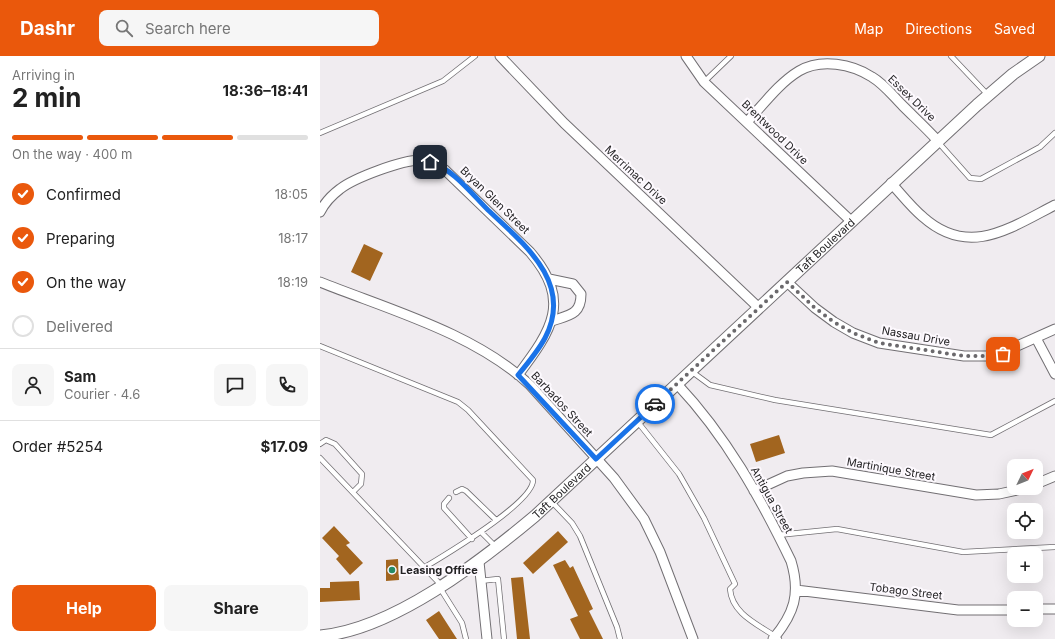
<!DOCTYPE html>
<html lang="en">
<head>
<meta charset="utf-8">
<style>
	:root { --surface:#fff; --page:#f6f6f6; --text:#222; --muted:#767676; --line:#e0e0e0; --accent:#ea580c }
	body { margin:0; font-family:Inter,sans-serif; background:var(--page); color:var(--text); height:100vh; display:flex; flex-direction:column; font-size:15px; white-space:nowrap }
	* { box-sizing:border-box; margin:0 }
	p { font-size:13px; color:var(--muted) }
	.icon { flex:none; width:22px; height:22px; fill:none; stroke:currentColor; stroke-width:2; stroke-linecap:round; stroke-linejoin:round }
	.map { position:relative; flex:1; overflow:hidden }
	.sheet { display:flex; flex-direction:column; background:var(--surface); width:320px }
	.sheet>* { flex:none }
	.needle { width:26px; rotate:47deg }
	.tools { position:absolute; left:687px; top:403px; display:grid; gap:8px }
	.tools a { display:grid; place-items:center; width:36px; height:36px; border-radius:8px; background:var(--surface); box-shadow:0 4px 16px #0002; font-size:20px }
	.pin { position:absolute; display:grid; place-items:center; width:34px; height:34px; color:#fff; margin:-17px; border-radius:8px; box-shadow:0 2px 6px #0006 }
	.courier { position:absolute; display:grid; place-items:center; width:40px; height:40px; margin:-20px; border:3px solid #1a73e8; border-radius:50%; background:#fff; color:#222; box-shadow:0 1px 5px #0007 }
	.overview em { font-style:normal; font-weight:700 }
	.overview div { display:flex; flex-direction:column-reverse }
	.overview { display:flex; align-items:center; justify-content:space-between; height:68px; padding:0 12px }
	h1 { font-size:26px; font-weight:700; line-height:30px }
	.bar { display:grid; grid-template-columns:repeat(4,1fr); gap:6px 4px; align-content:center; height:48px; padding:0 12px }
	.bar i { height:5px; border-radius:3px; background:var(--line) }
	.bar .current { background:var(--accent) }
	.bar p { grid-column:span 4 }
	.line { display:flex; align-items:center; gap:10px; padding:0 12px; border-top:1px solid var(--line) }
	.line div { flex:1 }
	.round { display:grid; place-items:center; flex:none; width:42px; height:42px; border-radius:8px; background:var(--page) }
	ol { padding:0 12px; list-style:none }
	li { display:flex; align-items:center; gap:12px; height:44px }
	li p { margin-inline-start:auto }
	li .icon { padding:4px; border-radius:50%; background:var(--accent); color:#fff; stroke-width:4 }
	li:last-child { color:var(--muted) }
	li i { width:22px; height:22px; border:2px solid var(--line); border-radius:50% }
	.action { display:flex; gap:8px; margin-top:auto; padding:8px 12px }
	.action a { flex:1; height:46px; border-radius:8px; background:var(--accent); color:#fff; font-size:16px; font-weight:700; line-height:46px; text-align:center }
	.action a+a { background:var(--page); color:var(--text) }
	header { display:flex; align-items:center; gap:24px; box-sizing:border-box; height:56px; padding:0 20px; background:var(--accent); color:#fff }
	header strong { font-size:19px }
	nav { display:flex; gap:22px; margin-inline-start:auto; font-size:14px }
	.search { width:280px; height:36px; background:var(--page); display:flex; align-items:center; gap:10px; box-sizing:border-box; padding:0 14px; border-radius:8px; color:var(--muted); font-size:15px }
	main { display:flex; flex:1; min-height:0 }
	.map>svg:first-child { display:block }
	.building { fill:#a2651f }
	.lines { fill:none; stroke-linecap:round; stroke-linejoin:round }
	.service-casing { stroke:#726f73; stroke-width:6 }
	.minor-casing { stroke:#726f73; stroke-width:11 }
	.tertiary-casing { stroke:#726f73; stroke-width:13 }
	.service { stroke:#fff; stroke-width:4.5 }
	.minor { stroke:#fff; stroke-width:9 }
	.tertiary { stroke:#fff; stroke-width:11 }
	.done { stroke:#6b696c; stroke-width:4; stroke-dasharray:0 7.2 }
	.route { stroke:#1a73e8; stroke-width:5 }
	.poi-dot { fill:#268b66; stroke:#fdf9fe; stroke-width:1.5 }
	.labels { text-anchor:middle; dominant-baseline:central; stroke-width:4; stroke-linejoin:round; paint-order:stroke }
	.street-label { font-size:11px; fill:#242325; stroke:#fdf9fe }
	.poi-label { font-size:11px; font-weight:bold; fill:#242325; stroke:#fdf9fe; text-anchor:start }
</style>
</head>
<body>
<header>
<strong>Dashr</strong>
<div class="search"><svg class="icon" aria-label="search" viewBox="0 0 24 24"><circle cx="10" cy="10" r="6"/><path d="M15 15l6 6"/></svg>Search here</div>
<nav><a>Map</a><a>Directions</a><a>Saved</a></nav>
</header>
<main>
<section class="sheet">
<div class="overview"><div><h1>2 min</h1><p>Arriving in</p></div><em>18:36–18:41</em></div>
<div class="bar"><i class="current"></i><i class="current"></i><i class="current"></i><i></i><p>On the way · 400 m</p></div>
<ol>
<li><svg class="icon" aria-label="check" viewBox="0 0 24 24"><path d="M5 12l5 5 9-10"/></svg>Confirmed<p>18:05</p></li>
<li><svg class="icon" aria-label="check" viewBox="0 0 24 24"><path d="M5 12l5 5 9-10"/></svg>Preparing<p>18:17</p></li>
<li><svg class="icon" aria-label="check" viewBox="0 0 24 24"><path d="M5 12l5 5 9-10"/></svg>On the way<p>18:19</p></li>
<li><i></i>Delivered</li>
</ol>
<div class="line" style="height:72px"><a class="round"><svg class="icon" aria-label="person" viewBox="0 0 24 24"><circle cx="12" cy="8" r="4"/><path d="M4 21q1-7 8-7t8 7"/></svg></a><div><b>Sam</b><p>Courier · 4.6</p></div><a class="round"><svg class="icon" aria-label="chat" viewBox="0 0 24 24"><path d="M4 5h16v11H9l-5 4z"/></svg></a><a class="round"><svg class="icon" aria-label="phone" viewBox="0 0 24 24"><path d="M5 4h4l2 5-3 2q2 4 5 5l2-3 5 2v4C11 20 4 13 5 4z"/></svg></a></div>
<div class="line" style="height:52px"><div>Order #5254</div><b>$17.09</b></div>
<div class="action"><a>Help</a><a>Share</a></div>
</section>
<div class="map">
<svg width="735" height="583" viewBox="0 0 735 583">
	<rect width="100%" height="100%" fill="#f0ecf0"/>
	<path class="building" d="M44,188L63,197L50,225L31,216Z
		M459,379L465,397L436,406L430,388Z
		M14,470L30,487L26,489L43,507L30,519L16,503L19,500L2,482Z
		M238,475L248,486L213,518L203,507Z
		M78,503L79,524L66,525V504Z
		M245,504L250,512L253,510L273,553L269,555L283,583H260L250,563L258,560L233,509Z
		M203,521L210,583H197L191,522Z
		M39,525L40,544L0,546V532H10V526Z
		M119,555L137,583H119L106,564Z"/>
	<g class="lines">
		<defs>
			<path id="service" d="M631,0L668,39
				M384,26L411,0
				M0,77L123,25L155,0
				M618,86L650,122L661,123L720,91L735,77
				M0,290L138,346L148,354L213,424C214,446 125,499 105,511
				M371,315L390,329L455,344L671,379L735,345
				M317,365L359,418L384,462L415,528L410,533C412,559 440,569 459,583
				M0,388L6,384L15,388L42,418L41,428L33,436
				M0,402L121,529
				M136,436L142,433L146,435L176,464
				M129,442L124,448V452L152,483
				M231,445L252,467L260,480L297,571L300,583
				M162,477L176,491
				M458,479L517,473L643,496L735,491
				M160,525L178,523L184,583
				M120,532L142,567L146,583"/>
			<path id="minor" d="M180,0L244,67L439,252
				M366,0L384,26L531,165
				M427,66C443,49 459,27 479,15C501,2 532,8 552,21C564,28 573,40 583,50C594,61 606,72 617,84
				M571,127C582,139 591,151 603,161C649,202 690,172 735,149
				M0,156C4,148 12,139 20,133C34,122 82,104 100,104C109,104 118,109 125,114L210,196C252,245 232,274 198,319
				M229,223L253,228L261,238C261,259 249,259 232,265
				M0,226C70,254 154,277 210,329L294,422L324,463L340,496L373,583
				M467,226L495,252L514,266L533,277L559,287L644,300H675L735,273
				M716,282L735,318
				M357,328C406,380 440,441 471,505C481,538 474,558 453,583
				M716,428L735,420
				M434,435L467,420L483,417L512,415L656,439L679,438L706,432
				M159,506L167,583
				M476,534L638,554H694
				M716,553H735"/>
			<g id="tertiary">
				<path id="s1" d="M0,580C72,574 160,506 215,460L657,49L693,18L719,0"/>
			</g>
		</defs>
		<use href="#service" class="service-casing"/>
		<use href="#minor" class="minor-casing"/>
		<use href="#tertiary" class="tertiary-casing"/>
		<use href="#service" class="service"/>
		<use href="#minor" class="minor"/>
		<use href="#tertiary" class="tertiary"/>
	</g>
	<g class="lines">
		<path class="done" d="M335,348L467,226L495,252L514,266L533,277L559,287L644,300H675L683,298"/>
		<path class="route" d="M110,106C133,113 151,137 168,154C204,188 254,227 225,282C218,295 208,307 198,319L276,403L335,348"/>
	</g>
	<circle class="poi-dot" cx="72" cy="514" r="4"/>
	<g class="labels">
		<g class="street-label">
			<text transform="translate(592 42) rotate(44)">Essex Drive</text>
			<text transform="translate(455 76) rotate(44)">Brentwood Drive</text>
			<text transform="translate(316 119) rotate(43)">Merrimac Drive</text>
			<text transform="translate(175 144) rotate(44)">Bryan Glen Street</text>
			<text stroke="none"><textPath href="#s1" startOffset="646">Taft Boulevard</textPath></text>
			<text transform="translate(596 280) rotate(10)">Nassau Drive</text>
			<text transform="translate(242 348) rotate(47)">Barbados Street</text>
			<text transform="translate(571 413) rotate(10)">Martinique Street</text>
			<text stroke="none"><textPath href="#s1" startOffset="286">Taft Boulevard</textPath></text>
			<text transform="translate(452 444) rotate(61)">Antigua Street</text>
			<text transform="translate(586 535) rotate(7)">Tobago Street</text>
		</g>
		<g class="poi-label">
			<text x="80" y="514">Leasing Office</text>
		</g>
	</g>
</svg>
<div class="tools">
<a><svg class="needle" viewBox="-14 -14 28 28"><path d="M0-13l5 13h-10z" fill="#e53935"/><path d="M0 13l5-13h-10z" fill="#767676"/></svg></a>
<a><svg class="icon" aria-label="locate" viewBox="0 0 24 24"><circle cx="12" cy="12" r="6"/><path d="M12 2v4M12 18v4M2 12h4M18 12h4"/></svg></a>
<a>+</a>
<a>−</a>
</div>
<div class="pin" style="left:683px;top:298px;background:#ea580c"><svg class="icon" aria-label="bag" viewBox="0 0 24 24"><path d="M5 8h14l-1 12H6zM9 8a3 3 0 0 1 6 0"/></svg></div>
<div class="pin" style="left:110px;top:106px;background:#1f2937"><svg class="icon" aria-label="home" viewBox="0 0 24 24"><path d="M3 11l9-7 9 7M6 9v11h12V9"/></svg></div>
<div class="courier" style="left:335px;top:348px"><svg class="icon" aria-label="car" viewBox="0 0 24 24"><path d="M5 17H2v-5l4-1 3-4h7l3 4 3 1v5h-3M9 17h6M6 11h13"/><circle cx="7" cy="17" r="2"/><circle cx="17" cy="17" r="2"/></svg></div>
</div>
</main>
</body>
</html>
